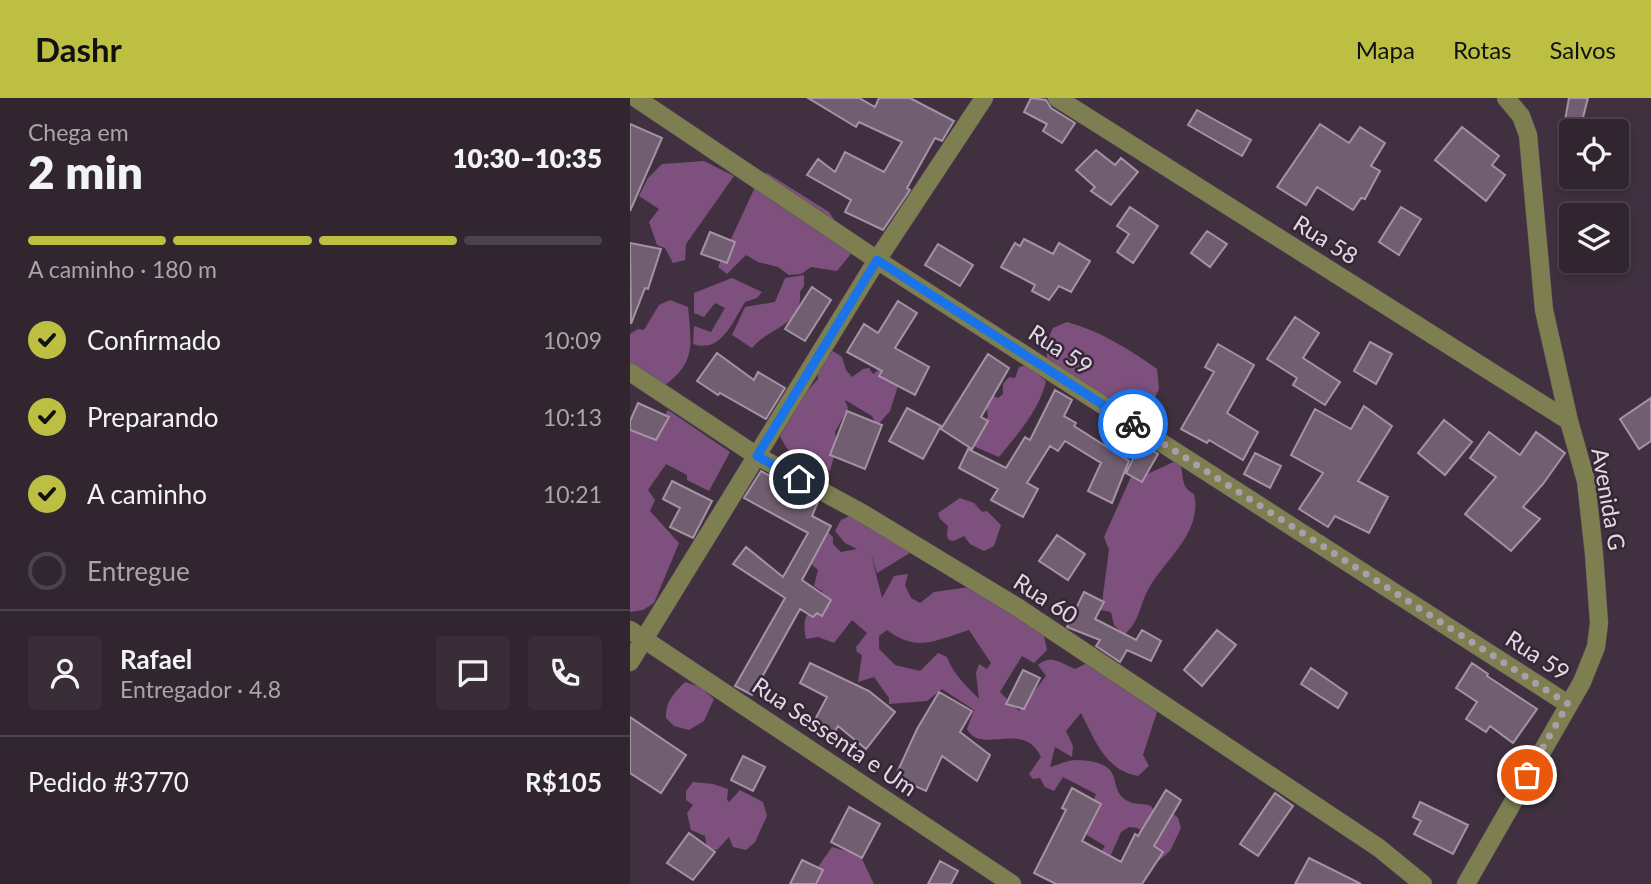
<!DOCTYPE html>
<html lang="pt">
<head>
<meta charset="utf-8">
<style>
	:root { --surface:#312530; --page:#392d38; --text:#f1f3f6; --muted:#a8a5ab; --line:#4c424c; --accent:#bdbf43 }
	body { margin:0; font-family:Lato,sans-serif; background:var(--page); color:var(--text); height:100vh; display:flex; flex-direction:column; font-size:26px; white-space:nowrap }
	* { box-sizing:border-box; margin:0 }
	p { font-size:23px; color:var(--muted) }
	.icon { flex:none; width:38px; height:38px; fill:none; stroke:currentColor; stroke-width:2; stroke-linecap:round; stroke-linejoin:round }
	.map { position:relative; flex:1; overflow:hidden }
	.sheet { display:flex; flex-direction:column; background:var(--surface); width:630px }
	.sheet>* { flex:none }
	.buttons { position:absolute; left:929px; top:21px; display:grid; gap:14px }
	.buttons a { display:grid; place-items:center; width:70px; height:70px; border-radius:7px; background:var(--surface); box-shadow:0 4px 10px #0003,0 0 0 2px var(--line); font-size:35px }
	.pin { position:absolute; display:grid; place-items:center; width:60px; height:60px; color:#fff; margin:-30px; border:4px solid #fff; border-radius:50%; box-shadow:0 2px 7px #0007 }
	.courier { position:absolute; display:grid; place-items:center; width:70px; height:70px; margin:-35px; border:5px solid #1a73e8; border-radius:50%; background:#fff; color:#222; box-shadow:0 2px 9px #0007 }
	.summary em { font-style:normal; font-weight:800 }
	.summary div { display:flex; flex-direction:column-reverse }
	.summary { display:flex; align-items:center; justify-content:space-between; height:119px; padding:0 28px }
	h1 { font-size:46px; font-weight:800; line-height:52px }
	.bar { display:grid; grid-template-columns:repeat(4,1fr); gap:10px 7px; align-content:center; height:84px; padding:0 28px }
	.bar i { height:9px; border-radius:5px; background:var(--line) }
	.bar .selected { background:var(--accent) }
	.bar p { grid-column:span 4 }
	.line { display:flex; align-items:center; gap:18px; padding:0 28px; border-top:2px solid var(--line) }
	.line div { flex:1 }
	.round { display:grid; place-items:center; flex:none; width:74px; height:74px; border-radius:7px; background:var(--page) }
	ol { padding:0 28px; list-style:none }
	li { display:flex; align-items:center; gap:21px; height:77px }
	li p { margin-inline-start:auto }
	li .icon { padding:7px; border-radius:50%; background:var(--accent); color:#111; stroke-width:4 }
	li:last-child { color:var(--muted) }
	li i { width:38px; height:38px; border:4px solid var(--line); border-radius:50% }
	header { display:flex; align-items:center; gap:42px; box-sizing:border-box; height:98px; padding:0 35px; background:var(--accent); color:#111 }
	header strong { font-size:33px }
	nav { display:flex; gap:38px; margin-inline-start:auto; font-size:24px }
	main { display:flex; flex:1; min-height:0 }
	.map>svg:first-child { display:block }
	.forest { fill:#7e507e; fill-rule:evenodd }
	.building { fill:#715f71; stroke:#a592a4; stroke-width:2 }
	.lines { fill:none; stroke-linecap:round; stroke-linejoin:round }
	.minor-casing { stroke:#5e4f5d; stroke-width:19 }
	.minor { stroke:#7d7f50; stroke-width:18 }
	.done { stroke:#aa9eaa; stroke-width:7; stroke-dasharray:0 12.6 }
	.route { stroke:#1a73e8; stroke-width:9 }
	.labels { text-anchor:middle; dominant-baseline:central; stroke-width:5; stroke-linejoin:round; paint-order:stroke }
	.street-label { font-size:23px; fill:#e3d9e3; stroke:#362736 }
</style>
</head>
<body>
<header>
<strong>Dashr</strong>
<nav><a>Mapa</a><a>Rotas</a><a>Salvos</a></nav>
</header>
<main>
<section class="sheet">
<div class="summary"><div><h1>2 min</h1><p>Chega em</p></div><em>10:30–10:35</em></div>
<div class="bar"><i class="selected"></i><i class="selected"></i><i class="selected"></i><i></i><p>A caminho · 180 m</p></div>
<ol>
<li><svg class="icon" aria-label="check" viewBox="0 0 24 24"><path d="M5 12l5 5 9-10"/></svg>Confirmado<p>10:09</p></li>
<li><svg class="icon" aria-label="check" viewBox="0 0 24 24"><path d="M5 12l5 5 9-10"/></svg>Preparando<p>10:13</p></li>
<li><svg class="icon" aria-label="check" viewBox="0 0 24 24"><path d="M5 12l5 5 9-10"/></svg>A caminho<p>10:21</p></li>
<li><i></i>Entregue</li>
</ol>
<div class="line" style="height:126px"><a class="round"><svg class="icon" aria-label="person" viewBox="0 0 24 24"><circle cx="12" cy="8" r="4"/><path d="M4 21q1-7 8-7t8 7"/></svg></a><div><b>Rafael</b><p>Entregador · 4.8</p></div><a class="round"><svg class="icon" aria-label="chat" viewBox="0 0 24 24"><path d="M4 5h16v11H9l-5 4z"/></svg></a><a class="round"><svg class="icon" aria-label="phone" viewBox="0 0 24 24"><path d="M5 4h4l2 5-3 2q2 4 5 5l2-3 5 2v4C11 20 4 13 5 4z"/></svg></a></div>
<div class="line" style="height:91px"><div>Pedido #3770</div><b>R$105</b></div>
</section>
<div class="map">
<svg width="1021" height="786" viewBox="0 0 1021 786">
	<rect width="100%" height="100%" fill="#413140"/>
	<path class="forest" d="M74,63L104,78L56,146L55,162L43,165L35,150L27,147L19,124L29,111L9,98L18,80L32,66Z
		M137,75L199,114L223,149L220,157L207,173L181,169L171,176L159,177L148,169L128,164L116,157L97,176L88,169L127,85Z
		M174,177V188L170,194C173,228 139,229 122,250L102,237L115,209L145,204L155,180Z
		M102,180L132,194L127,200L115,204C103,223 91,256 63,246L64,228L81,234L95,210L85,205L74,219L64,215V195Z
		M40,202L58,209C61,244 67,264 35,287L0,269V236L8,231L14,232L29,207Z
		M437,224C470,233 499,251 527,271L529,291L521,307C485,312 447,282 418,264L415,247L423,230Z
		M203,253L212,259L216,272L222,279L233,271L239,270L243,276L252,269L269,285L260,313L247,328L242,318L215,302L218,310L205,334L207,347L200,373C175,367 161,362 150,338L172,299L188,281V270Z
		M397,267L416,283C410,311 387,337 369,359L341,347L345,331L358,319L356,306L363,298L368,300L373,296V286L379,279L385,280L389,269Z
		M38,312L100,354L79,393L57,382V377L36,366L18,392L25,402L20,413L49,445L24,505L13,512L0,514V324L33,321Z
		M548,362C556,375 548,388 564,396C573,433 536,461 519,490C509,507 511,522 494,537L484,527L481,514L471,512L479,452L474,439L505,370L513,378Z
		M330,400L344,405L352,414L357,413L371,427L364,448L354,453L340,446L334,438L324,443L319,442L317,438L318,428L310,421L308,415Z
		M224,416L288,450L247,475L241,456L252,500L264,478L278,476L275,487L281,500L290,505L304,494L340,489L413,534L417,552L404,565L392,558L370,594L389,613L416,578L408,567C421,556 430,565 445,571L461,563L527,614L513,657L519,668L508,678C475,672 465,642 451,615L436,633L443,648L442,659L425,649L420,669C428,667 438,662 446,662C503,664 472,692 500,704C506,707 514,705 521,708L525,714L536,709L548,720L551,730L540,753L518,772L527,742L507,730L499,729L491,734L472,777L461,771L475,748L452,734L466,696L433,679L424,693L415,689L410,680L403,681L399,676L411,659C394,621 351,658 337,631L344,612L312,591L297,603L259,606V600L244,579L228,584L232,557L227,554L226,549L237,535L222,522L204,545L188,539L176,541C169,505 189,519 193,494L184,488L188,472L179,464L196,432L203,439V446L211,454L227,451L215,445L205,433L211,422ZM257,532C288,555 306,542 339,532L361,565L357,571L349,566L346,575L349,601C337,588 324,578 317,559L308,555L290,573L265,567L249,551V538Z
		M55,584L70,589L84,601L74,623L59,632L44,628L36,620C35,604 44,595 55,584Z
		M63,684L83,686L98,691L97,702L99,704L110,692L133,704L137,718L125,744L116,752L103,749L99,739L87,752L77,750L75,738L61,732L57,715L63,707L56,702V693Z
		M202,749L230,757L244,786H176Z"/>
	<path class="building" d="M178,0H229L245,9L249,0H280L324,23L312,43L305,40L277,90L280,92L253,132L215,114L221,102L177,77L188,61L205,74L215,54L254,74L272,44L229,24L226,29Z
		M401,0L416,2L421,10L445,25L432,45L413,33L417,26L394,14Z
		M939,0H958L950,31L934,28Z
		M567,12L621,42L612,58L558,27Z
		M0,26L32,40L0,113Z
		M690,26L719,45L730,29L755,45L741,68L750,73L735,101L731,100L723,112L687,89L676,107L647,89Z
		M832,29L869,58L862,67L875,77L856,103L805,62Z
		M466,52L485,67L491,60L508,74L481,107L461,93L465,89L446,72Z
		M500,109L528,128L503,165L487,154L499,136L487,128Z
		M771,109L791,121L769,157L749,144Z
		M577,133L597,146L580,169L561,155Z
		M80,134L105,144L97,165L71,156Z
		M394,141L423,156L429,145L460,163L441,194L429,188L419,202L402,193L405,187L371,169L385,145L390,148Z
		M0,145L31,151L18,191L15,190L1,226Z
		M308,146L343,167L330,188L295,167Z
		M182,189L201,202L175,243L155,231Z
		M268,203L287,215L265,250L299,269L285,297L249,278L252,273L217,254L234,226L248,235Z
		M665,219L689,235L673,260L710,284L695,307L663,287L667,280L637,261Z
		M740,244L762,256L746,286L724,273Z
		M588,246L624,267L597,315L628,334L613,362L579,342L577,345L551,331L584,274L575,269Z
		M87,255L124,282L128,274L155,290L136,321L90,295L88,297L67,283Z
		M358,256L379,270L351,319L358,323L342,351L311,331Z
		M425,292L442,302L434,318L446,325L444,328L499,363L482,405L458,393L471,365L435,343L428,353L420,348L397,385L408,391L393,419L361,402L368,391L329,370L338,351L376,370L395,339L400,342Z
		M1021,300V343L1009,351L990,321Z
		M8,305L39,319L26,342L0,332V323Z
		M734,308L762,328L728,383L758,399L739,435L705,418L698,429L669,411L693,375L661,357L685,311L721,331Z
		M277,310L311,328L293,361L259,343Z
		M217,313L252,327L235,371L200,357Z
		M814,322L842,344L815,377L788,355Z
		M859,334L890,357L906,334L935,355L913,386L893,409L910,421L881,453L835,416L866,379L840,360Z
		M511,345L528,356L512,384L496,375Z
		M625,355L651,368L640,390L614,376Z
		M131,373L188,404L182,418L201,428L172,482L201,502L192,518L187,515L183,519L170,511L122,597L105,588L155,500L103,466L116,449L153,479L178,435L114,400Z
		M42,383L82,403L63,440L40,429L50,410L33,401Z
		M427,437L455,456L438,482L409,463Z
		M454,494L474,504L465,521L506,542L512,532L531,543L521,563L497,552L490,564L466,548L470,542L437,529Z
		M587,532L606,547L572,588L554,572Z
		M180,565L239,593L265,614L236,651L208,628L201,640L181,629L197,599L170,585Z
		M842,565L858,576L857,578L907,611L883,645L860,628L856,634L836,621L847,604L826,590Z
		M681,570L717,595L708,610L671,586Z
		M393,572L410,580L394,611L376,606Z
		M309,594L342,613L330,634L360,657L347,683L312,658L296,693L265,679L287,631Z
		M0,619L56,657L31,695L0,675Z
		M113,658L135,669L123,693L101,682Z
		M442,690L471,706L452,743L491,764L505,736L508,738L536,692L551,702L524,748L533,754L512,786H426L404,775L436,712L432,710Z
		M645,695L663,708L628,758L610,746Z
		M790,704L838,727L823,756L784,736L791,723L783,719Z
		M219,709L250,726L232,760L201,744Z
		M59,735L85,754L63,782L37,765Z
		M679,760L731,786H665Z
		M172,762L193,772L186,786H160Z
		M310,763L328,773L321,786H298Z"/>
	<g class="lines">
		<defs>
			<path id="minor" d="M6,0L247,162L938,606
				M427,0L939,323
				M0,274L127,358L232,415L387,509L749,750L793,786
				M0,532L382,786
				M0,564L247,162L354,0
				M836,786L952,584L966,549L969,525L964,456L956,383L939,323L914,212L898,37L891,18L876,0"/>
		</defs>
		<use href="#minor" class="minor-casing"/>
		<use href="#minor" class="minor"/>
	</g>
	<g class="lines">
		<path class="done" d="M503,326L938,606L897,677"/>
		<path class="route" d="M169,381L127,358L247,162L503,326"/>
	</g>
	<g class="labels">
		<g class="street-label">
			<text transform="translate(696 141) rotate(32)">Rua 58</text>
			<text transform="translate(431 251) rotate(33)">Rua 59</text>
			<text transform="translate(979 401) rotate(80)">Avenida G</text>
			<text transform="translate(416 500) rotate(33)">Rua 60</text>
			<text transform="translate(908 557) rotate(33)">Rua 59</text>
			<text transform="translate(205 638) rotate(34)">Rua Sessenta e Um</text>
		</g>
	</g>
</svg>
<div class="buttons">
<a><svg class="icon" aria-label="locate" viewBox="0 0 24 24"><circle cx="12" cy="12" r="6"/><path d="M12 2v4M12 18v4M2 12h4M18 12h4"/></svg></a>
<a><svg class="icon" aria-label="layers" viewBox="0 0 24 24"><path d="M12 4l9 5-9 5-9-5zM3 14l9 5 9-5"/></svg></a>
</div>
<div class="pin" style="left:897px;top:677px;background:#ea580c"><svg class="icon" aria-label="bag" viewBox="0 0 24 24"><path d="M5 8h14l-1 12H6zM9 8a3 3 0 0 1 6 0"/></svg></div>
<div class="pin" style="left:169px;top:381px;background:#1f2937"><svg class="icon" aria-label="home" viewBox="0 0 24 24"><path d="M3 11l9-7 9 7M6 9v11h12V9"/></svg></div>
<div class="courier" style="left:503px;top:326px"><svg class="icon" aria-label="bike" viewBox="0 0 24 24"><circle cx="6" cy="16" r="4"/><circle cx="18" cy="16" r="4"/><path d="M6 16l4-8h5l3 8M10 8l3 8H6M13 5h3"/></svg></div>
</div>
</main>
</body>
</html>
